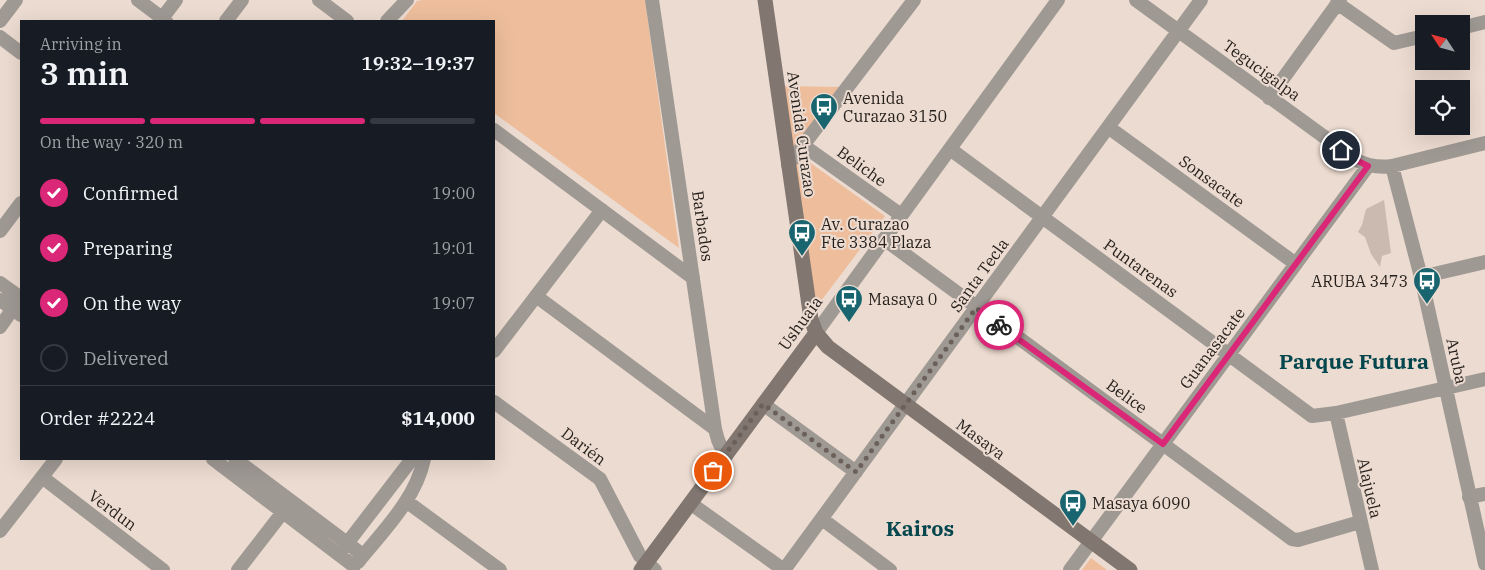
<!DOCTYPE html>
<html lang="en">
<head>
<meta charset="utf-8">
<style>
	:root { --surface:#171b24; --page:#20242c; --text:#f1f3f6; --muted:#9ea1a6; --line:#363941; --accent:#db2777 }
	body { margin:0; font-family:"IBM Plex Serif",serif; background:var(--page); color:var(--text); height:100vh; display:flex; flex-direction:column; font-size:19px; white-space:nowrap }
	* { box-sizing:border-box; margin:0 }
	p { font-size:16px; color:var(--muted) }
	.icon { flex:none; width:28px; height:28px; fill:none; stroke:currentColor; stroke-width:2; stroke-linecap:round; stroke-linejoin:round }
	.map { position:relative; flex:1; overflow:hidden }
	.details { position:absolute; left:20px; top:20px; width:475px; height:440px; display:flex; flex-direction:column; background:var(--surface); border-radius:0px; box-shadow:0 5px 20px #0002 }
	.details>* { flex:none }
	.needle { width:32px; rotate:306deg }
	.fabs { position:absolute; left:1415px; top:15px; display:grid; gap:10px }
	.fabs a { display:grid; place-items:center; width:55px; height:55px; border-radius:0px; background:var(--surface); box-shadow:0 5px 20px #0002; font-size:25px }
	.pin { position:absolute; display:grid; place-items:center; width:42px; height:42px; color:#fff; margin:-21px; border:2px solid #fff; border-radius:50%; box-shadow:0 1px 5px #0007 }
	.courier { position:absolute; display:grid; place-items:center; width:50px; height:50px; margin:-25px; border:4px solid #db2777; border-radius:50%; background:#fff; color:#222; box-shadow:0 1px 6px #0007 }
	.summary em { font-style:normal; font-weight:600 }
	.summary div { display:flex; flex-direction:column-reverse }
	.summary { display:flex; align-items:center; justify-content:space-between; height:85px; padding:0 20px }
	h1 { font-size:32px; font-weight:600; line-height:38px }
	.bar { display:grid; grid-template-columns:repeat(4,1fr); gap:8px 5px; align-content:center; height:60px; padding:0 20px }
	.bar i { height:6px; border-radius:4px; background:var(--line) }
	.bar .current { background:var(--accent) }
	.bar p { grid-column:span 4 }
	.line { display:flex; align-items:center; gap:12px; padding:0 20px; border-top:1px solid var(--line) }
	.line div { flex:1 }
	ol { padding:0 20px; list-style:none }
	li { display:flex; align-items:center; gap:15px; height:55px }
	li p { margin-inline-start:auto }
	li .icon { padding:5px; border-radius:50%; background:var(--accent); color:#fff; stroke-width:4 }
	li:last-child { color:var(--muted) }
	li i { width:28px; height:28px; border:2px solid var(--line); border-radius:50% }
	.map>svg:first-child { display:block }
	.green { fill:#eebe9c }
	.building { fill:#cabaaf }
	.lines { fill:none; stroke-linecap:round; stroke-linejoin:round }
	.street { stroke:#9f9994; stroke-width:14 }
	.secondary { stroke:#817770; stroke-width:15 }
	.done { stroke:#6b615a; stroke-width:5; stroke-dasharray:0 9 }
	.route { stroke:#db2777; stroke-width:6 }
	.labels { text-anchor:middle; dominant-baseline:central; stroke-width:4; stroke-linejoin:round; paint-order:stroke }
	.street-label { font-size:16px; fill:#251f1b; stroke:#ecdbd0 }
	.poi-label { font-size:16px; fill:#251f1b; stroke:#ecdbd0; text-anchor:start }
	.district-label { font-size:21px; font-weight:bold; fill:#04464d; stroke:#ecdbd0 }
</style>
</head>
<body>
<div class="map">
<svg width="1485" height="570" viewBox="0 0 1485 570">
	<rect width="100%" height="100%" fill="#ecdbd0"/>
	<path class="green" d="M423,0H645L679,248L494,113V21H402L417,1Z
		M783,86L840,87L793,153Z
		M802,157L885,216L812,313L796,167Z
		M1091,558L1107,570H1082Z"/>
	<path class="building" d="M1384,200L1391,253L1382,256L1380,267L1371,254L1365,237L1358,232L1362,225L1366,209Z"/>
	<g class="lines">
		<path class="street" d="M138,0L166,21
			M319,0L347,21
			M652,0L715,429L718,440L725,455
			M1136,0L1356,160C1368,166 1378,168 1392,166L1485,143
			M1337,3L1394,43L1424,36
			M0,21L16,0
			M160,21L176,0
			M226,21L242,0
			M387,21L407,0
			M1461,28L1485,22
			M0,37L21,53
			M1269,98L1340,0
			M1108,127L1296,264
			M494,130L693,278
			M804,146L901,215
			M950,149L1312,416L1336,413L1485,379
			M788,165L914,0
			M1392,166L1421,277L1485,564
			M0,231L21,203
			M884,239L1292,539L1298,540L1360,522
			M1421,277L1485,262
			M0,283L21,298
			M536,296L715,429
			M0,300L21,315
			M0,327L21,297
			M816,333L1058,0
			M494,351L602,210
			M494,402L600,479L640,556L655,570
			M763,404L856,472
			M1336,413L1372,570
			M213,459L354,566
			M235,459L363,555
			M42,477L163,570
			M1469,497L1485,494
			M406,501L500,570
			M690,503L784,570
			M822,519L890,570
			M0,531L56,459
			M342,550L412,459
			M358,562C383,531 416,499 424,459
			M238,570L283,512
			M784,570L1201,0
			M1070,570L1368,166"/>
		<path class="secondary" d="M765,0L811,319L816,333L828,347L1130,570
			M641,570L816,333"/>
	</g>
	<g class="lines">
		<path class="done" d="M713,471L763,404L856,472L976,308L999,325"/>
		<path class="route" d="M999,325L1163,444L1368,166L1356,160L1341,150"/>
	</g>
	<defs>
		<symbol id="bus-pin" viewBox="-11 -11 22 30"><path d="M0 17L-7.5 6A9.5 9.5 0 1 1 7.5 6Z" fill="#19656f" stroke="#ecdbd0"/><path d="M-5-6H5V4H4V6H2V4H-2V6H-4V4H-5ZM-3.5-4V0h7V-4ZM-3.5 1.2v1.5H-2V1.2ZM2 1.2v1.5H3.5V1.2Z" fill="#fff"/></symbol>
	</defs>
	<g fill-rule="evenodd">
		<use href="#bus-pin" x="808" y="91" width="32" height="43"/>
		<use href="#bus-pin" x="786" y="217" width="32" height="43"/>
		<use href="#bus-pin" x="1411" y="265" width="32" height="43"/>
		<use href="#bus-pin" x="833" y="283" width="32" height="43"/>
		<use href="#bus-pin" x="1057" y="487" width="32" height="43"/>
	</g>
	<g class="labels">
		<g class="street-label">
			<text transform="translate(1262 70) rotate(36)">Tegucigalpa</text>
			<text transform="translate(802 134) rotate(82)">Avenida Curazao</text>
			<text transform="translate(862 166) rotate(36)">Beliche</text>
			<text transform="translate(1212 181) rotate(36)">Sonsacate</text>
			<text transform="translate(703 226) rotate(82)">Barbados</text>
			<text transform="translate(1141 268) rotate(36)">Puntarenas</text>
			<text transform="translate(979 275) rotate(-54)">Santa Tecla</text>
			<text transform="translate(800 323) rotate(-54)">Ushuaia</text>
			<text transform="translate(1212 348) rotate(-53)">Guanasacate</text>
			<text transform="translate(1457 361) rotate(78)">Aruba</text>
			<text transform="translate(1127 396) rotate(36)">Belice</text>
			<text transform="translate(981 439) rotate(36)">Masaya</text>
			<text transform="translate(584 446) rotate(37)">Darién</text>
			<text transform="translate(1370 488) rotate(77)">Alajuela</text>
			<text transform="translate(113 510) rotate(37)">Verdun</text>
		</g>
		<g class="poi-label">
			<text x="843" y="98">Avenida<tspan x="843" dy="18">Curazao 3150</tspan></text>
			<text x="821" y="224">Av. Curazao<tspan x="821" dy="18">Fte 3384 Plaza</tspan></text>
			<text x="1408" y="281" text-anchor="end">ARUBA 3473</text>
			<text x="868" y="299">Masaya 0</text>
			<text x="1092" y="503">Masaya 6090</text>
		</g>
		<g class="district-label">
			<text x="1354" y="361">Parque Futura</text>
			<text x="920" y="528">Kairos</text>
		</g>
	</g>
</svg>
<div class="fabs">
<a><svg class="needle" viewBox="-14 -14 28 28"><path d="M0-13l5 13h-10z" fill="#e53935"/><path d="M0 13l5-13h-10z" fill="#9ea1a6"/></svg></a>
<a><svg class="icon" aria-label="locate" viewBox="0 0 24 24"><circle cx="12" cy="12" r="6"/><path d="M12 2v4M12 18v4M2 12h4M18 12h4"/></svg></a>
</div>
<div class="pin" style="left:713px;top:471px;background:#ea580c"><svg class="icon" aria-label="bag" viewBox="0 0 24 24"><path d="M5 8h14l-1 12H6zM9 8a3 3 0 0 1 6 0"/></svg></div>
<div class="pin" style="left:1341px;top:150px;background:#1f2937"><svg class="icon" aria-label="home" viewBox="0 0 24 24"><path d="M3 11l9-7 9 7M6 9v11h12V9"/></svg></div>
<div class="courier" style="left:999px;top:325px"><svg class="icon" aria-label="bike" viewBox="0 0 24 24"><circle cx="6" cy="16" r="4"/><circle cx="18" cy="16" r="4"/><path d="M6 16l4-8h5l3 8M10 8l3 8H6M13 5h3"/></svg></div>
<section class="details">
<div class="summary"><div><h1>3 min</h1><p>Arriving in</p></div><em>19:32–19:37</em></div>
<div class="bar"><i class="current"></i><i class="current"></i><i class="current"></i><i></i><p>On the way · 320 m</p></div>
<ol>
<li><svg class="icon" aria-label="check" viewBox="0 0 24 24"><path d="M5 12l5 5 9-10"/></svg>Confirmed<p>19:00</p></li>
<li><svg class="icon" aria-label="check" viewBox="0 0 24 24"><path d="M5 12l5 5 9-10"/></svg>Preparing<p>19:01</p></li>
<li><svg class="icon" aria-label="check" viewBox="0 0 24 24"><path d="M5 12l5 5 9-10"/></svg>On the way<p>19:07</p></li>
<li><i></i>Delivered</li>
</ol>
<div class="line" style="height:65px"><div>Order #2224</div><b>$14,000</b></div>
</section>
</div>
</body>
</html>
